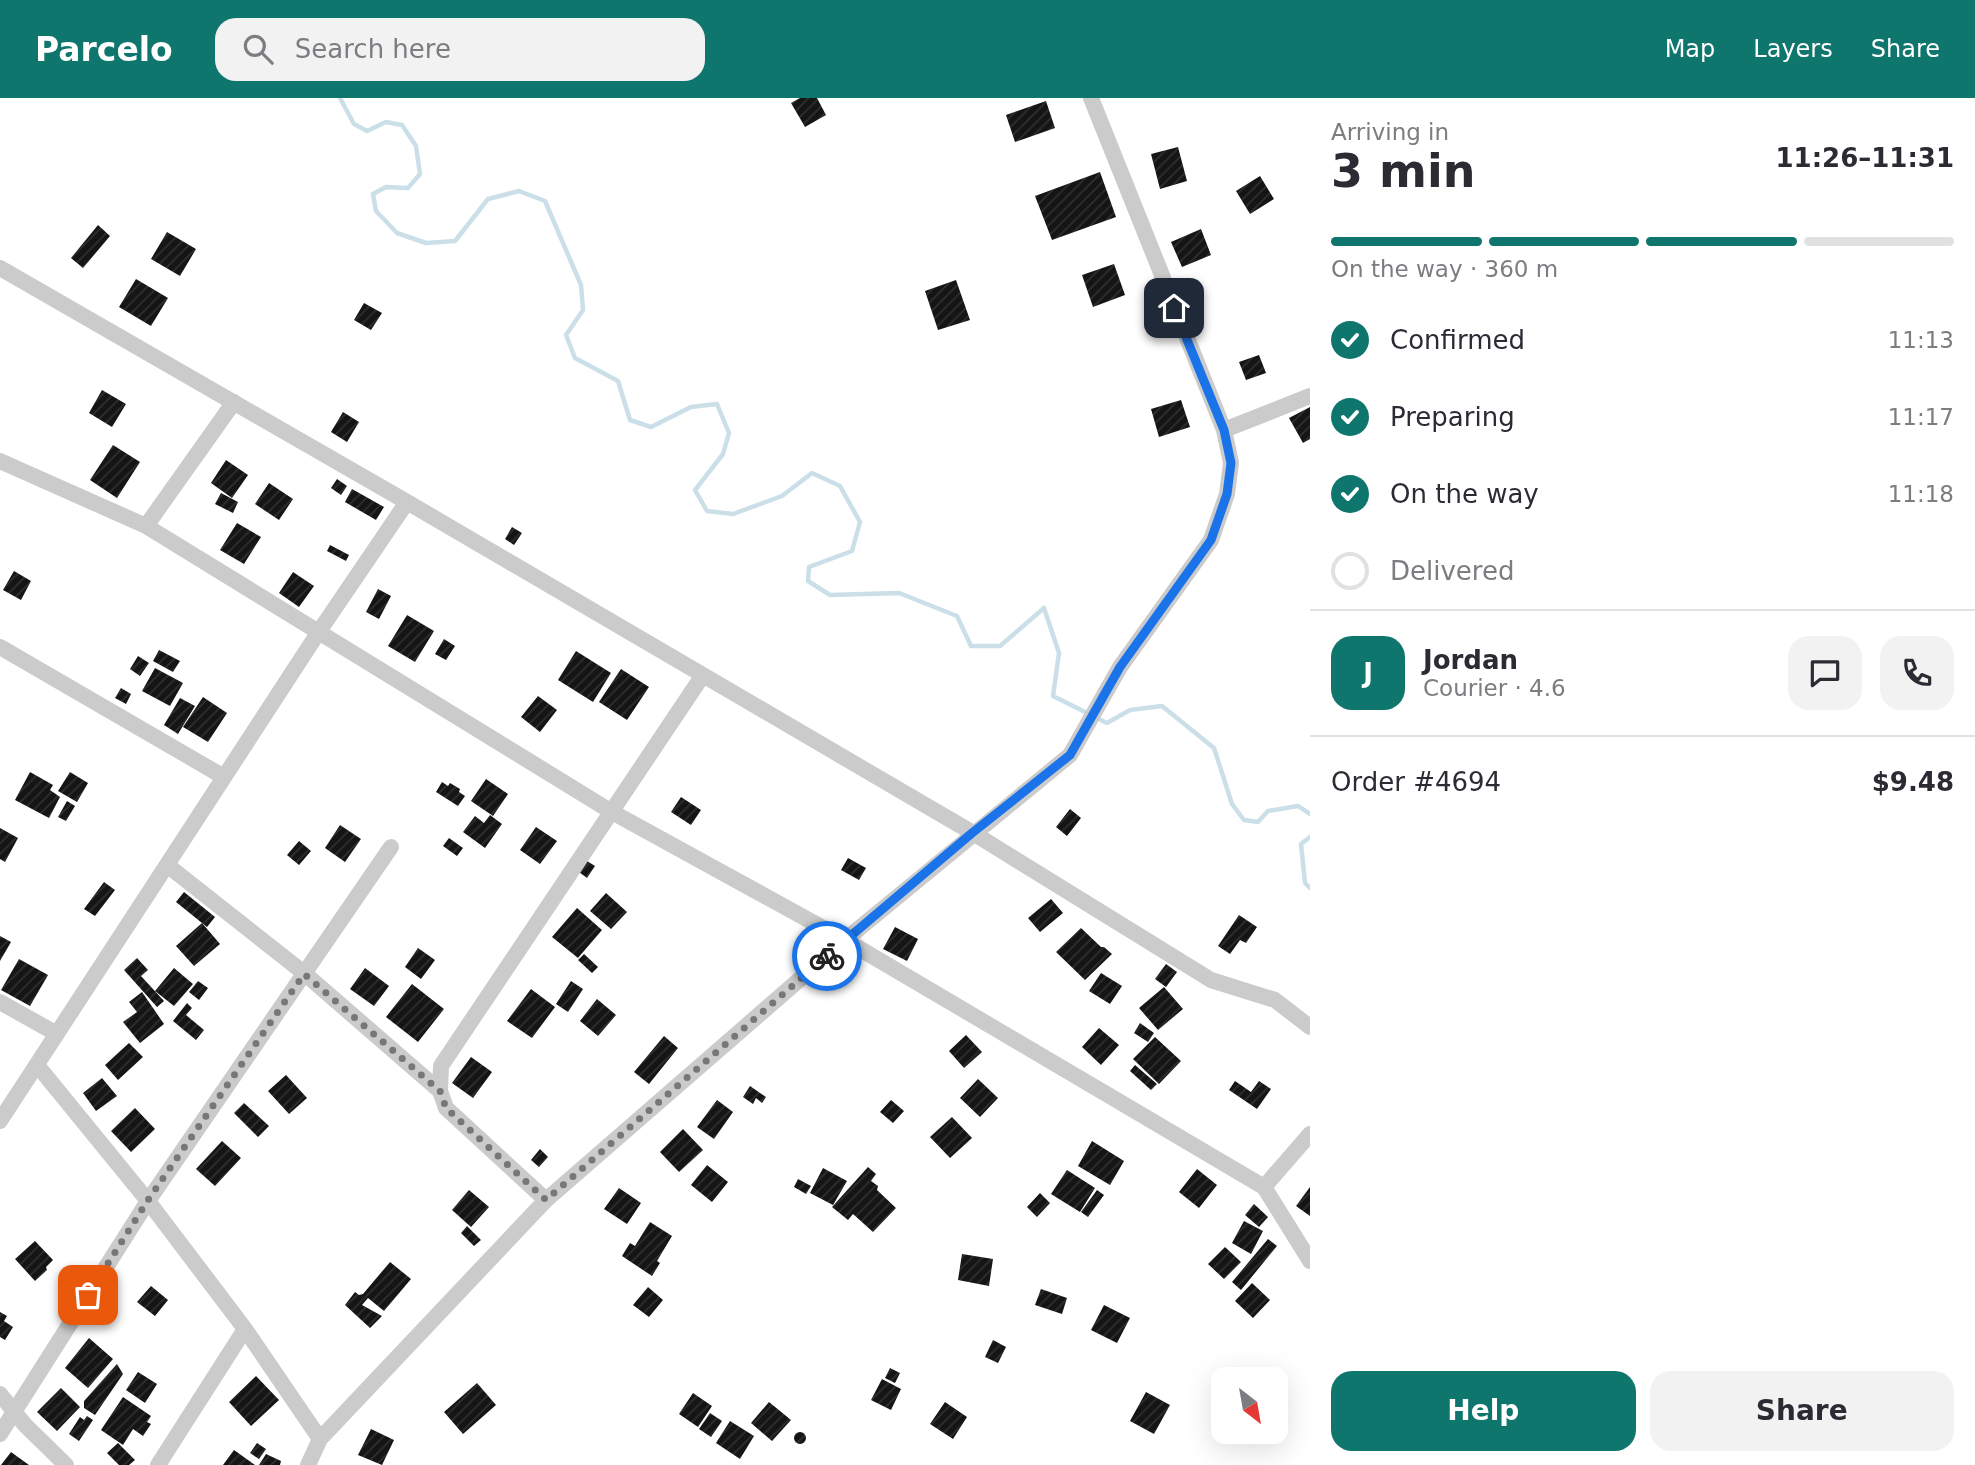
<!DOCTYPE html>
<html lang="en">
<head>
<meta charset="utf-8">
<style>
	:root { --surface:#fff; --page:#f2f2f3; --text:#2b2b33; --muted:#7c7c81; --line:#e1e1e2; --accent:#0f766e }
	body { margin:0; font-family:"DejaVu Sans",sans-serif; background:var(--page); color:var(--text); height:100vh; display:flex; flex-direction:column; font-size:26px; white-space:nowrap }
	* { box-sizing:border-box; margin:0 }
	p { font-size:23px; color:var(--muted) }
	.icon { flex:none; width:38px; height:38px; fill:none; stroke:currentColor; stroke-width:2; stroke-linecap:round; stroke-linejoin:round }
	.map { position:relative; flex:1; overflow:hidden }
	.panel { display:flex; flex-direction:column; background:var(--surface); width:665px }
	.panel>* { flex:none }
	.needle { width:46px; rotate:149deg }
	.buttons { position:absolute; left:1211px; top:1269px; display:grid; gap:14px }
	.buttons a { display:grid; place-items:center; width:77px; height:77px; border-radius:14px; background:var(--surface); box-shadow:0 7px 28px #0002; font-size:35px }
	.pin { position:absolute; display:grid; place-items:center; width:60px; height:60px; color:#fff; margin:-30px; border-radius:14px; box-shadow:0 4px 10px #0006 }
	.courier { position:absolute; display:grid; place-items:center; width:70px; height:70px; margin:-35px; border:5px solid #1a73e8; border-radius:50%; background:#fff; color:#222; box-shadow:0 2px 9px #0007 }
	.head em { font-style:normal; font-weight:700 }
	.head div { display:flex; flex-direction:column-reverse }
	.head { display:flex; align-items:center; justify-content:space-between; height:119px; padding:0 21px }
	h1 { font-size:46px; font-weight:700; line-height:52px }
	.bar { display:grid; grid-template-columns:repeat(4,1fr); gap:10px 7px; align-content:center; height:84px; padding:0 21px }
	.bar i { height:9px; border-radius:5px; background:var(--line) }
	.bar .active { background:var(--accent) }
	.bar p { grid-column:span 4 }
	.line { display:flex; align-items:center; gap:18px; padding:0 21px; border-top:2px solid var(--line) }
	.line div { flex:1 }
	.round { display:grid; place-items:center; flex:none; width:74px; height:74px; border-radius:21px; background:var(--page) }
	ol { padding:0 21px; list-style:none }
	li { display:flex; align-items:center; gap:21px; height:77px }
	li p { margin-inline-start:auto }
	li .icon { padding:7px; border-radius:50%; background:var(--accent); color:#fff; stroke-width:4 }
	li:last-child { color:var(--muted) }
	li i { width:38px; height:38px; border:4px solid var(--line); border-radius:50% }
	.button { display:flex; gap:14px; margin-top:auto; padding:14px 21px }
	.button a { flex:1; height:80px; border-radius:21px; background:var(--accent); color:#fff; font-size:28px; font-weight:700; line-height:80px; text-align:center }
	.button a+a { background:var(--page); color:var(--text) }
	header { display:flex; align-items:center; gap:42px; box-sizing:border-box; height:98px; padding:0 35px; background:var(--accent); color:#fff }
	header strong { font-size:33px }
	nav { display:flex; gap:38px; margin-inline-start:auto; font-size:24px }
	.search { width:490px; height:63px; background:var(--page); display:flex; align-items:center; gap:18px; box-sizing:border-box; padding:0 24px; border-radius:21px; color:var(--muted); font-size:26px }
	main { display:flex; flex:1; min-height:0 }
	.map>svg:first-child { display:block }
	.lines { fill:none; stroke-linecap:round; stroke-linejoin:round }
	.stream { stroke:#cbdfe8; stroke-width:4.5 }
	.building { fill:url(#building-hatch) }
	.minor { stroke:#cbcbcb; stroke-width:16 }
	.done { stroke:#777; stroke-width:7; stroke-dasharray:0 12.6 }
	.route { stroke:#1a73e8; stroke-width:9 }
</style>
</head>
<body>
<header>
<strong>Parcelo</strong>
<div class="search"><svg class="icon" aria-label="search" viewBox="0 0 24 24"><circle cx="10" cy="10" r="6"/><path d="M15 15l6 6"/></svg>Search here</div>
<nav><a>Map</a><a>Layers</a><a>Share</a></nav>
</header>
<main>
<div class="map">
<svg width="1310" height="1367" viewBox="0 0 1310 1367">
	<defs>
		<pattern id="building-hatch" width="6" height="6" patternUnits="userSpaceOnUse" patternTransform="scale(1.75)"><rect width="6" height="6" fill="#151515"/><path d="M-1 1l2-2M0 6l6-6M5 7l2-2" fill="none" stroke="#2f2f2f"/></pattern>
	</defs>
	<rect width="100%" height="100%" fill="#fff"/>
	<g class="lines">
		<path class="stream" d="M340,0L354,26L367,33L386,24L402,27L416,48L420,76L408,90L386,89L373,96L376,113L397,135L426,145L455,143L488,101L519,93L545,103L581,187L583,212L566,237L575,260L618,283L630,322L651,329L691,309L717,306L729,335L723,356L695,392L707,413L733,416L782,398L812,375L840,388L860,424L852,453L809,469L808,483L830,497L899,495L957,518L971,548H1000L1044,510L1059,555L1053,598L1107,625L1130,612L1162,608L1214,650L1232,706L1244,722L1258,724L1268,713L1298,708L1310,716
			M1310,739L1301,746L1305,785L1310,790"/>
	</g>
	<path class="building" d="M800,0H817L826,17L805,29L791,5Z
		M1046,3L1055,30L1015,44L1006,17Z
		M1178,49L1187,83L1160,91L1151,56Z
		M1100,74L1116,119L1052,142L1035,98Z
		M1260,78L1274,101L1250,116L1236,93Z
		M98,127L110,138L83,170L71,160Z
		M1201,131L1211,157L1182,169L1171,144Z
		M167,134L196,151L180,178L151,161Z
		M1114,166L1125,197L1093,209L1082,177Z
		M136,181L168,200L151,228L119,209Z
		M956,182L970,222L938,232L925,193Z
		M364,205L382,215L371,232L354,222Z
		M1259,257L1266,275L1246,282L1239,264Z
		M102,292L126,306L112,329L89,315Z
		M1181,302L1190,329L1159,339L1151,311Z
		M1310,309V341L1303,345L1289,320Z
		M343,314L359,324L347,344L331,334Z
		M113,347L140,364L117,400L90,382Z
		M226,362L248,377L232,400L211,385Z
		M337,381L347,388L341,397L331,390Z
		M269,385L293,401L279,422L255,406Z
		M352,391L384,409L376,422L345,404Z
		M221,395L238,404L233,415L215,406Z
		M237,425L261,439L244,466L220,452Z
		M512,429L522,435L514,447L505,441Z
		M330,447L349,457L346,463L327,453Z
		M14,473L31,483L21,502L3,492Z
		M293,474L314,488L299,509L279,495Z
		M378,491L391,498L379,521L366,514Z
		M407,517L434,533L415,564L388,548Z
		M444,541L455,548L446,562L435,556Z
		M159,552L180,563L173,574L153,563Z
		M576,553L611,575L593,604L558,582Z
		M138,558L149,565L140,578L130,571Z
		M155,570L183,585L170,608L142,593Z
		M621,571L649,589L627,622L599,604Z
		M121,590L131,596L126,606L115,600Z
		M538,598L557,612L540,634L521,619Z
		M203,599L227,615L208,644L183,629Z
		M180,600L195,608L178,636L164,627Z
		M30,674L53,687L50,692L60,699L49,720L15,702Z
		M70,674L88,685L77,704L58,693Z
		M486,681L508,696L493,718L471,703Z
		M442,684L448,688L450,685L460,691L459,694L465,698L458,708L436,694Z
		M681,699L701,712L691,727L671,714Z
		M67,703L75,708L66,723L58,719Z
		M1070,711L1081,720L1067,738L1056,729Z
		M490,717L502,726L485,750L463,734L475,718L484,725Z
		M340,727L361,741L345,764L325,750Z
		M536,729L557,743L540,766L520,752Z
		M0,730L18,740L5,764L0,761Z
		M449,740L463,750L457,758L443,748Z
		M299,743L311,753L299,767L287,757Z
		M848,760L866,770L859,782L841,772Z
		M587,763L595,768L587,780L579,774Z
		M104,784L115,792L95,818L84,811Z
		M184,794L215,819L207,829L176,804Z
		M606,795L627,814L611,831L590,813Z
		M1051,801L1063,815L1040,834L1028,820Z
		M577,810L602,832L578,860L552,839Z
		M1239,817L1257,829L1246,845L1240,842L1230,856L1218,848Z
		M202,825L220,846L194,868L176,848Z
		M895,829L918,841L907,863L883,851Z
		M1081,830L1101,849H1104L1112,856L1085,882L1056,854Z
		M0,838L11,844L0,863Z
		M418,850L435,862L421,881L405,869Z
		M584,856L598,869L592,875L578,862Z
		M137,860L148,872L141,878L164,903L157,909L124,872Z
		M19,861L48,877L30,908L1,892Z
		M1166,866L1177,874L1166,889L1155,881Z
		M174,870L193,886L174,908L155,893Z
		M365,870L389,888L374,908L350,891Z
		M1101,875L1122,888L1110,906L1089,893Z
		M198,883L208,890L199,902L189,894Z
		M571,883L583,891L568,914L556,906Z
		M412,886L444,911L418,944L386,919Z
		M1164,889L1183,911L1158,932L1139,910Z
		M531,891L555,909L532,940L507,923Z
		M142,894L164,926L140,945L123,924L137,914L129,904Z
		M597,901L616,917L598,938L580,923Z
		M187,905L192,910L186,917L204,932L196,942L173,923Z
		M1140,925L1154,935L1148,944L1134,935Z
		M1099,930L1119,947L1101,967L1082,949Z
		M966,937L982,954L964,970L949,953Z
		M664,938L678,950L649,986L634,974Z
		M1155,939L1181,963L1159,986L1133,961Z
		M129,945L143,959L118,982L105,967Z
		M471,959L492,974L473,1000L452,985Z
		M1135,967L1157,986L1151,992L1130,973Z
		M286,977L307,1000L289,1016L268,993Z
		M102,980L117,998L96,1013L83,995Z
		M978,981L998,1000L980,1019L960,1000Z
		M1235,983L1251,994L1259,983L1271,991L1257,1011L1229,992Z
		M750,988L766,999L762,1005L756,1000L753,1006L743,999Z
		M717,1002L733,1014L714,1041L697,1029Z
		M891,1002L904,1013L893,1025L880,1014Z
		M244,1005L269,1028L258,1039L234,1015Z
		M135,1010L155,1031L131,1054L111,1033Z
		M952,1019L972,1040L950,1060L930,1039Z
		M683,1031L703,1052L679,1074L660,1054Z
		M222,1043L241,1060L215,1088L196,1071Z
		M1092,1043L1124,1063L1110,1087L1078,1068Z
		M540,1051L548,1059L539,1069L531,1062Z
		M707,1067L728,1084L712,1104L691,1087Z
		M868,1069L876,1076L871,1083L878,1088L877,1092L896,1110L873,1134L853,1116L848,1122L832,1109Z
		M823,1070L847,1083L833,1107L810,1095Z
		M1197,1071L1217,1087L1199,1110L1179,1094Z
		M1067,1072L1095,1090L1080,1114L1051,1096Z
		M798,1081L811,1088L806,1096L794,1089Z
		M1310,1089V1118L1296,1108Z
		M619,1090L641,1105L627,1126L604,1111Z
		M469,1092L489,1109L471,1129L452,1112Z
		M1097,1092L1104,1097L1088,1119L1081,1114Z
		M1040,1095L1050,1105L1037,1119L1027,1109Z
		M1254,1106L1268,1119L1259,1129L1245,1117Z
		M1244,1123L1263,1133L1251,1156L1232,1145Z
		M650,1124L672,1138L657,1163L660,1165L652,1178L622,1158L630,1145L635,1148Z
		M467,1128L481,1142L474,1148L461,1135Z
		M1268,1141L1277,1148L1241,1192L1232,1184Z
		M35,1143L53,1162L46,1169L47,1172L35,1183L15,1161Z
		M1225,1149L1241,1164L1224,1181L1208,1166Z
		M962,1156L993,1161L989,1188L958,1182Z
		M390,1164L411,1181L384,1213L368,1200L362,1207L382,1218L370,1230L345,1207L355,1194L359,1197L363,1196Z
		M1252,1185L1270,1202L1253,1220L1235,1203Z
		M151,1188L168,1202L155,1218L137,1204Z
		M648,1189L663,1202L649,1219L633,1207Z
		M1041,1191L1067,1200L1062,1216L1035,1207Z
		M1104,1207L1130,1220L1117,1245L1091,1232Z
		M0,1214L7,1218L4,1223L13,1229L5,1242L0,1239Z
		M89,1240L113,1261L88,1290L65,1270Z
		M993,1242L1006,1249L998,1265L985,1259Z
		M117,1266L123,1276L95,1317L84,1310V1303Z
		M890,1270L900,1275L895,1285L885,1280Z
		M138,1274L157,1286L145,1305L126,1292Z
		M256,1278L279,1302L251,1328L229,1304Z
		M882,1281L901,1291L891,1312L871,1302Z
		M477,1285L496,1307L463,1336L444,1314Z
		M61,1290L80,1309L57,1333L37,1314Z
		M1146,1294L1170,1307L1154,1336L1130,1323Z
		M693,1295L712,1308L698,1329L679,1316Z
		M123,1299L151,1318L147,1324L151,1326L143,1338L133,1331L123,1347L101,1332Z
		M769,1304L791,1322L772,1343L751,1325Z
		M945,1304L967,1319L953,1341L930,1326Z
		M710,1315L722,1323L711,1339L699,1331Z
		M87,1318L93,1322L79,1343L69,1336L80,1319L84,1322Z
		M1223,1321V1334H1235L1231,1340L1223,1335L1219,1341L1213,1337Z
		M730,1323L754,1338L740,1361L716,1345Z
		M371,1331L394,1342L382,1367L358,1357Z
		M794 1340a6 6 0 1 1 12 0a6 6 0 1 1-12 0Z
		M118,1345L135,1362L129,1367H119L107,1355Z
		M257,1345L266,1351L259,1361L250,1355Z
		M234,1352L255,1367H223Z
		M11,1354L29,1367H1Z
		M266,1356L281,1363L280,1367H259Z"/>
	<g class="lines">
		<path class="minor" d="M0,170L407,404L973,735L1211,882L1275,902L1310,929
			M1224,332L1310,298
			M0,363L146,428L612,714L845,842L1264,1089L1310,1163
			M146,428L234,304
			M0,549L224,679
			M167,767L304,875L440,993
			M0,904L57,936
			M37,967L148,1103L245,1231L320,1341
			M0,1023L318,535L407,404
			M1264,1089L1310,1036
			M546,1102L446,1010L440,993L441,968L703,577
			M0,1296L25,1327L66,1367
			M0,1336L148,1103L391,749
			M158,1367L245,1231
			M308,1367L320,1341L546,1102L845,842L1070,657L1120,569L1211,442L1227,396L1231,365L1224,332L1091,0"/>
	</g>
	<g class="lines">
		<path class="done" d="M88,1197L148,1102L304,876L440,993L446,1010L546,1102L827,858"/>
		<path class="route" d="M827,858L972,735L1070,657L1120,569L1211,442L1227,396L1231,365L1224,332L1174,210"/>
	</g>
</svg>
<div class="buttons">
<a><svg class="needle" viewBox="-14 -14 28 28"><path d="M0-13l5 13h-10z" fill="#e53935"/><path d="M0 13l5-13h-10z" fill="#7c7c81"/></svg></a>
</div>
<div class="pin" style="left:88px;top:1197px;background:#ea580c"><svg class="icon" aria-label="bag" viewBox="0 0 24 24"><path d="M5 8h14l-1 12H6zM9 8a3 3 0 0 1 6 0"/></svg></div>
<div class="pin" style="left:1174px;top:210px;background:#1f2937"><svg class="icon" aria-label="home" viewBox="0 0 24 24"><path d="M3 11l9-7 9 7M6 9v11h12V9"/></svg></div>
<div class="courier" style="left:827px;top:858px"><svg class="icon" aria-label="bike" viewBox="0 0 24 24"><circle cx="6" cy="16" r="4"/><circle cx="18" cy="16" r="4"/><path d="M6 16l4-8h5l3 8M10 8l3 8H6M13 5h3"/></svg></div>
</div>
<section class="panel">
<div class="head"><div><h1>3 min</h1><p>Arriving in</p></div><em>11:26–11:31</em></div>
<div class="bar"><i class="active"></i><i class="active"></i><i class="active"></i><i></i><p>On the way · 360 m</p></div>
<ol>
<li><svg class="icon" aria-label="check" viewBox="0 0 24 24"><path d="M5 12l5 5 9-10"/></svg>Confirmed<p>11:13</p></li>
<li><svg class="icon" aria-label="check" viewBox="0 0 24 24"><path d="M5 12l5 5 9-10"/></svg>Preparing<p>11:17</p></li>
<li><svg class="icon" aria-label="check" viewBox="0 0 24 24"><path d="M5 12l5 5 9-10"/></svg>On the way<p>11:18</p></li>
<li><i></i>Delivered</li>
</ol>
<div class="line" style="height:126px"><b class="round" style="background:var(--accent);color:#fff">J</b><div><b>Jordan</b><p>Courier · 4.6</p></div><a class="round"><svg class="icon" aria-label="chat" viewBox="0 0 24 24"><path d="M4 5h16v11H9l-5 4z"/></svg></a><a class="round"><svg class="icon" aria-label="phone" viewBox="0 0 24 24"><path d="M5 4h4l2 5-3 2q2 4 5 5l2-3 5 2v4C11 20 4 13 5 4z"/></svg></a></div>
<div class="line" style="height:91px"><div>Order #4694</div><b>$9.48</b></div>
<div class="button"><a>Help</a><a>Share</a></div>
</section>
</main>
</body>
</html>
